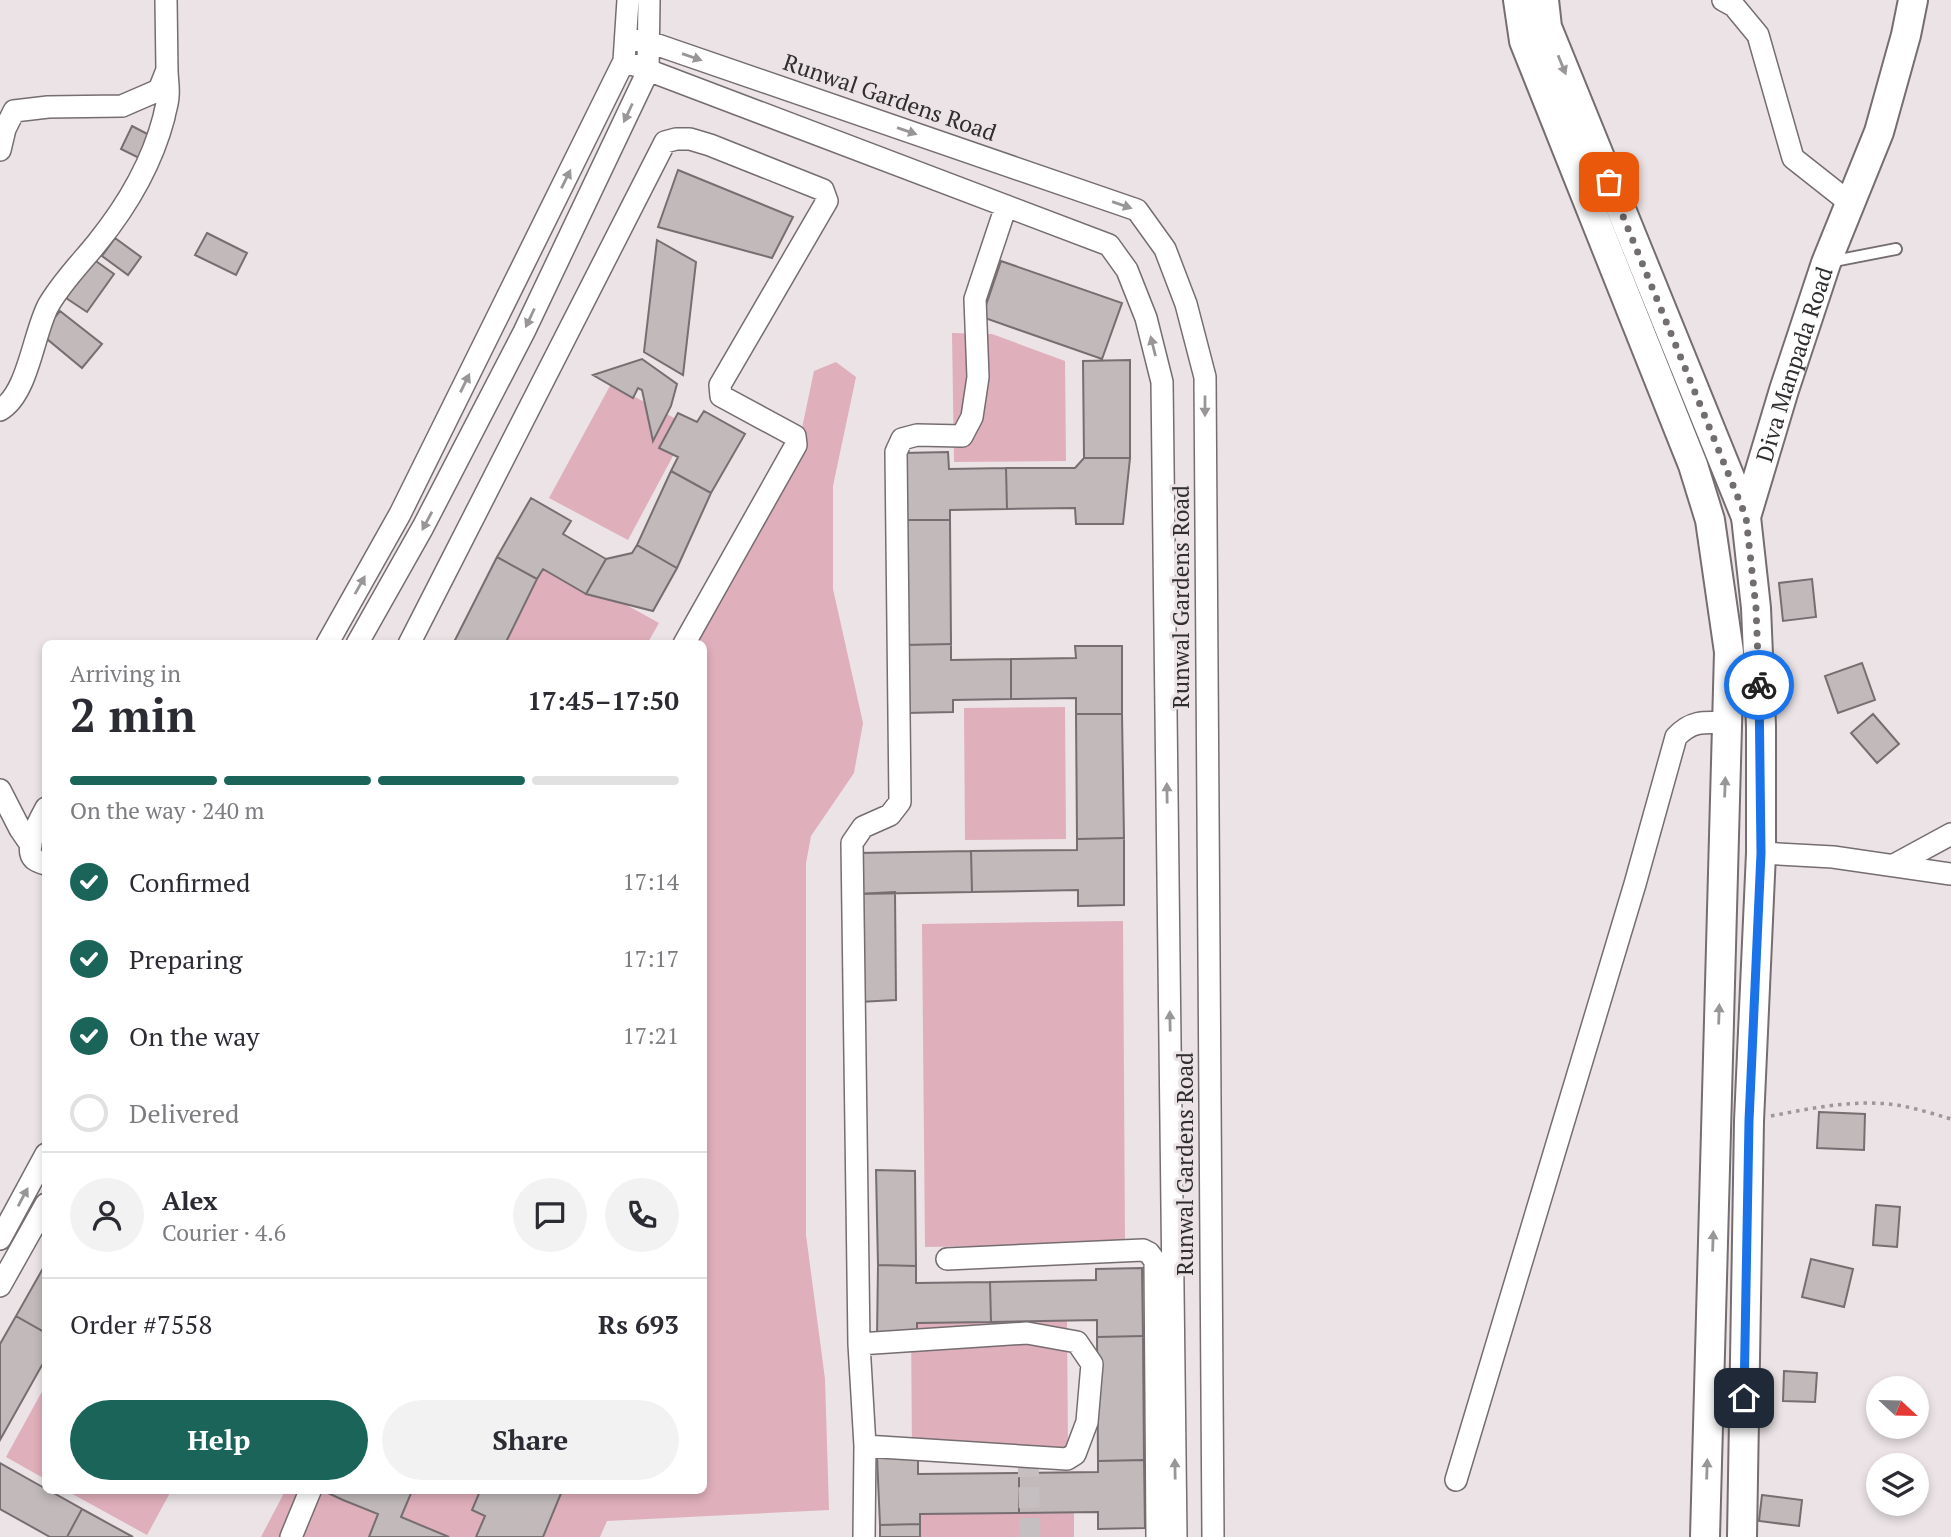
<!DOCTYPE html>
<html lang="en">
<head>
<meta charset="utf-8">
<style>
	:root { --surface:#fff; --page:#f2f2f3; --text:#2b2b33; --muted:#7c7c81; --line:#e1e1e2; --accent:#1b645a }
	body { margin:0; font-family:"PT Serif",serif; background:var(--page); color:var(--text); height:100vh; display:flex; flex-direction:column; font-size:26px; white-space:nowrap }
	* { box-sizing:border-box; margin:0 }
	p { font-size:23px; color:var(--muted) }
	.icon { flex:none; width:38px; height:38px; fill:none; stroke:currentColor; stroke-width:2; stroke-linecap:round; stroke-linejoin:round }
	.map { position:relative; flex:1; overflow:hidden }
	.sheet { position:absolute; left:42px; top:640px; width:665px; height:854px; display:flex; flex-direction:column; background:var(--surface); border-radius:10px; box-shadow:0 4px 10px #0003 }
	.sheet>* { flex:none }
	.needle { width:46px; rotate:112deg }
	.fabs { position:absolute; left:1866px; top:1376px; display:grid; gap:14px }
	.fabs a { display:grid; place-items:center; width:63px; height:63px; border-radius:50%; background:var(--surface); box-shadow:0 4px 10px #0003; font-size:35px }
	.pin { position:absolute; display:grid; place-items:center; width:60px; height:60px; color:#fff; margin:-30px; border-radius:14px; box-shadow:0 4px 10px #0006 }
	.courier { position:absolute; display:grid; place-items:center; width:70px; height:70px; margin:-35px; border:5px solid #1a73e8; border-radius:50%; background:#fff; color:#222; box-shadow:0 2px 9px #0007 }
	.head em { font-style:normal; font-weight:800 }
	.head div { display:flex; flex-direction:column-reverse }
	.head { display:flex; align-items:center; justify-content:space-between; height:119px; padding:0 28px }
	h1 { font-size:46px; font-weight:800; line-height:52px }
	.bar { display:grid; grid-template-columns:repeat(4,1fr); gap:10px 7px; align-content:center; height:84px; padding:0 28px }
	.bar i { height:9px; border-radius:5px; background:var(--line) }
	.bar .active { background:var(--accent) }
	.bar p { grid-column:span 4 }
	.line { display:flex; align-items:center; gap:18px; padding:0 28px; border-top:2px solid var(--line) }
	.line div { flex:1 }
	.round { display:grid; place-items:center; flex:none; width:74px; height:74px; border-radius:37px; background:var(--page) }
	ol { padding:0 28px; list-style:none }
	li { display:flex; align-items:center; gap:21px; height:77px }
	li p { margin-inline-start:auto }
	li .icon { padding:7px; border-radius:50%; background:var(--accent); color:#fff; stroke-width:4 }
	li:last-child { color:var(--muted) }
	li i { width:38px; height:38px; border:4px solid var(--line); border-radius:50% }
	.cta { display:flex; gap:14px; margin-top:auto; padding:14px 28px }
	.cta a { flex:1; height:80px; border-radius:42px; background:var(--accent); color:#fff; font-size:28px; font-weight:800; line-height:80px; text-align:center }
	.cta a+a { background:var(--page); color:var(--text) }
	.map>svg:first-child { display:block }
	.green { fill:#dfafbb }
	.building { fill:#c1b9ba; stroke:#766e70; stroke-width:2 }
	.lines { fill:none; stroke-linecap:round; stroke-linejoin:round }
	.street-tunnel { stroke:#c6bfc1; stroke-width:21; stroke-dasharray:21 10; stroke-linecap:butt }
	.lane-casing { stroke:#756d6f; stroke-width:14 }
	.street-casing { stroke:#756d6f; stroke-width:24 }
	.secondary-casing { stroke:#756d6f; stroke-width:32 }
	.path { stroke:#9d9799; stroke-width:3.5; stroke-dasharray:3.5 5; stroke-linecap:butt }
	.lane { stroke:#fff; stroke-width:10 }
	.street { stroke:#fff; stroke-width:21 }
	.secondary { stroke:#fff; stroke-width:28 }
	.oneway { fill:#989697 }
	.done { stroke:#726d6f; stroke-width:7; stroke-dasharray:0 12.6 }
	.route { stroke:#1a73e8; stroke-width:9 }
	.labels { text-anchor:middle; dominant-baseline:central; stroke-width:6; stroke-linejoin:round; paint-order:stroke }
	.street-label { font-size:23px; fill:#312e2f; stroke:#ebe3e5 }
</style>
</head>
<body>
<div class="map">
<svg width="1951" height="1537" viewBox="0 0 1951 1537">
	<rect width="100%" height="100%" fill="#ebe3e5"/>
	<path class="green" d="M952,333L992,334L1065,361L1066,461L954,462Z
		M836,362L856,377L833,486V589L863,723L854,773L811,836L806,863V1235L825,1379L829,1510L607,1521L600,1537H261L285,1491H704V644H685L793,471L814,371Z
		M611,384L689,426L628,540L549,498Z
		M518,545L659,623L647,644H463Z
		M1065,707L1066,839L965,840L964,708Z
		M1123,921L1125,1244L925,1247L922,924Z
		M1067,1318L1068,1452L912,1454L911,1320Z
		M45,1386V1479L6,1457Z
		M67,1491H171L147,1535Z
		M1074,1505V1537H918V1507Z"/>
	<path class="building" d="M132,126L155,138L145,161L121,149Z
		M678,170L793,217L772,258L658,227Z
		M207,233L247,253L236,275L195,255Z
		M115,238L141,257L128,275L102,256Z
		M657,240L696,262L683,375L644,352Z
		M93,259L114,274L87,312L66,298Z
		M1001,261L1122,303L1102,359L982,317Z
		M60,311L102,344L82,368L41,334Z
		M642,359L677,384L671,406L653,441L642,390L638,388L633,398L593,375Z
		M1130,360V458H1084L1083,361Z
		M704,411L745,434L711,493L671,471L678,457L659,448L678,413L697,422Z
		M948,452L949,469L1006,468L1007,509L950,510V520H904L903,453Z
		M1084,458H1130L1123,524H1076L1075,508L1007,509L1006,468H1075Z
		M671,471L711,493L677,568L637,545Z
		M531,498L571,521L563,534L606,559L586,594L543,569L537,579L497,557Z
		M904,520H950L951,644L905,645Z
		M637,545L677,568L653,611L586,594L606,559L632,553Z
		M497,557L537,579L505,644H453Z
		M1812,579L1816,617L1783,621L1779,583Z
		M951,644V660L1011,659V699L953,700V712L906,713L905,645Z
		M1075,646H1122V714H1076V698L1011,699V659L1076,658Z
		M1862,663L1875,700L1838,713L1825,676Z
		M1076,714H1122L1124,838L1077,839Z
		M1873,714L1899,744L1877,763L1851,733Z
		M1124,838V905L1078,906V890L972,892L971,851L1077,850V839Z
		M971,851L972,892L857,894V853Z
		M895,892L896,1000L859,1002L857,894Z
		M1819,1112L1865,1114L1864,1150L1817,1148Z
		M876,1170L915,1171L916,1266L878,1265Z
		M1876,1205L1900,1207L1897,1247L1873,1245Z
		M1811,1259L1853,1269L1844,1307L1802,1297Z
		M46,1263V1333L16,1316Z
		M878,1265L916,1266V1283L990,1282L991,1322L917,1323V1339L877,1338Z
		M1142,1268L1143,1336L1097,1337V1320L991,1322L990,1282L1096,1280V1269Z
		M16,1316L46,1333V1358L0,1440V1344Z
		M1143,1336L1144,1460L1098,1461L1097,1337Z
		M1784,1371L1817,1373L1815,1402L1783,1401Z
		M877,1457H918V1474L1019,1473V1513L920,1514V1524L880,1525Z
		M1144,1460L1145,1528L1098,1529V1512L1019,1513V1473L1098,1472V1461Z
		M0,1463L46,1489V1491H50L82,1509L67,1537H50L0,1509Z
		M328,1491H412L401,1517L449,1537H369L378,1514L343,1500L328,1493Z
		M480,1491H562L543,1537H476L485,1516L472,1510Z
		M1762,1495L1802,1500L1799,1526L1759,1521Z
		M82,1509L133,1537H67Z
		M920,1524V1537H880V1525Z"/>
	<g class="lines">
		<path class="street-tunnel" d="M1028,1456L1030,1537"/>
		<defs>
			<path id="lane" d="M1829,262L1896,249"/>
			<path id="street" d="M1723,0L1734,6L1758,35L1793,158L1850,203
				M626,39L649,42L1137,210L1165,249L1186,304L1205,377L1213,1537
				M624,61L1109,245L1127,270L1146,318L1162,382L1176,1537
				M0,150L5,129L14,111L48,107L122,106L159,90L167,70L166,0
				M0,410C28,394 33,335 48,306C61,283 80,264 97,243C127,206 152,163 164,117C165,110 168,103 168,96C169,88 167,78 167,70
				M327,644L400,514L624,61L628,0
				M357,644L423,527L524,332L648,71L649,0
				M409,644L665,142L676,139H690L710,145L823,190L827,201L720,385L721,396L795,436L796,445L684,644
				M0,790L20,829L31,845
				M46,808C40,819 23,849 34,859C38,862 42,863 46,864
				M1761,853L1833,857L1951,874
				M1894,865L1951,834
				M0,1239L46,1154
				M947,1259L1143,1250L1149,1253L1155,1261L1157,1537
				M0,1286L46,1204
				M859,1344L1027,1333L1077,1342L1092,1364L1087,1422L1075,1454L1067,1459L865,1446
				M1456,1480L1635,884L1676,737C1692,720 1705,722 1727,723
				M291,1537L310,1491
				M864,1537L865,1446L859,1344L852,843L863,827L890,815L900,802L896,452L902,439L917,435L962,436L972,417L978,377L975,299L1006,206"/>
			<g id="secondary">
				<path d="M1518,0L1524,41L1693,465L1710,520L1729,652L1705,1537"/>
				<path d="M1544,0L1547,27L1746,517"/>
				<path id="s1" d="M1742,1537L1749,1121L1761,853V726L1756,608L1746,517L1784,390L1826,263L1879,132L1906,35L1913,0"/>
			</g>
		</defs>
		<use href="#lane" class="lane-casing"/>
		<use href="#street" class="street-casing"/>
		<use href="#secondary" class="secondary-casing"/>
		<path class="path" d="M1771,1116C1813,1108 1854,1099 1897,1105C1915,1108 1934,1114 1951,1119"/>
		<use href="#lane" class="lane"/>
		<use href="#street" class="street"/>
		<use href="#secondary" class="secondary"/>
	</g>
	<defs><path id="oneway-solid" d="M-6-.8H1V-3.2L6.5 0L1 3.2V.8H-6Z" transform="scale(1.75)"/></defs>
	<g class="oneway">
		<use href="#oneway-solid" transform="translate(692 57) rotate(19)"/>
		<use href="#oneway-solid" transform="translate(1562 65) rotate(68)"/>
		<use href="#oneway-solid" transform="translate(628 113) rotate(115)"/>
		<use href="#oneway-solid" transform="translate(907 131) rotate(19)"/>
		<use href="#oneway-solid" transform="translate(566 179) rotate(-64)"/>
		<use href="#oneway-solid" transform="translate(1122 205) rotate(19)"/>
		<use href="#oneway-solid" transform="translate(530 318) rotate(115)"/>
		<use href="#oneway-solid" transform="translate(1153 346) rotate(-104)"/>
		<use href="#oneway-solid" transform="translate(465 383) rotate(-64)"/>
		<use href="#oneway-solid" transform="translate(1205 406) rotate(90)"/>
		<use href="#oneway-solid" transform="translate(427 521) rotate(118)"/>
		<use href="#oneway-solid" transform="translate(360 585) rotate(-61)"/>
		<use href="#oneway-solid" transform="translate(1725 787) rotate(-88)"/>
		<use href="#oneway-solid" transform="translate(1167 793) rotate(-91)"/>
		<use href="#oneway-solid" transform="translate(1719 1014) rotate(-88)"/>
		<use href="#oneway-solid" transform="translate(1170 1021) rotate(-91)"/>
		<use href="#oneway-solid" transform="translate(23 1197) rotate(-62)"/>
		<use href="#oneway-solid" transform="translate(1713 1241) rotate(-88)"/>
		<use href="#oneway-solid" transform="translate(1175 1469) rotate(-91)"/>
		<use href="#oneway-solid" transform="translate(1707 1469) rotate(-88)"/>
	</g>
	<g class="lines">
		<path class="done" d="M1609,182L1746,517L1756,608L1759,685"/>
		<path class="route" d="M1744,1398L1749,1121L1761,853L1759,685"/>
	</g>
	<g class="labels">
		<g class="street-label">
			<text transform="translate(890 97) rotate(19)">Runwal Gardens Road</text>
			<text stroke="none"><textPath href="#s1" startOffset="1181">Diva Manpada Road</textPath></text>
			<text transform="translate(1180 597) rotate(-90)">Runwal Gardens Road</text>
			<text transform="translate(1184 1164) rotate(-90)">Runwal Gardens Road</text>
		</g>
	</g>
</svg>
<div class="fabs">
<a><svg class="needle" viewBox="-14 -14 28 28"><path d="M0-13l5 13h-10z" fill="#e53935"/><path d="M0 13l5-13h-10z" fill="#7c7c81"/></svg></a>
<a><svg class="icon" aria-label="layers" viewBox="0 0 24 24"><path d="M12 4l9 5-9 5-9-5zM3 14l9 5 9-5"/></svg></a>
</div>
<div class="pin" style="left:1609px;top:182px;background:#ea580c"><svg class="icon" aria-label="bag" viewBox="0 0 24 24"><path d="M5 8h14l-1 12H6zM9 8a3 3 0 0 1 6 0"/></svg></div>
<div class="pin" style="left:1744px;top:1398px;background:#1f2937"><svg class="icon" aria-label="home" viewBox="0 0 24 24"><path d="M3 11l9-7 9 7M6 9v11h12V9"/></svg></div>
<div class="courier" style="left:1759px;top:685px"><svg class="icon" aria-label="bike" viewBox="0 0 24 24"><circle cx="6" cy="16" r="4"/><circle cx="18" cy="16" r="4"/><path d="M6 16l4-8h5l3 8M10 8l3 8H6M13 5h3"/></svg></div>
<section class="sheet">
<div class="head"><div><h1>2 min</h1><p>Arriving in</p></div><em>17:45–17:50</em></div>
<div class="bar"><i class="active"></i><i class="active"></i><i class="active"></i><i></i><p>On the way · 240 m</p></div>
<ol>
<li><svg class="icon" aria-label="check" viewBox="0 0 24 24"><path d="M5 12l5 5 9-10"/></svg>Confirmed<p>17:14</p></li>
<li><svg class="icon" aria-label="check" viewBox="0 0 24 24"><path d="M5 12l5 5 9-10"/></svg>Preparing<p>17:17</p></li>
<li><svg class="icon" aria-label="check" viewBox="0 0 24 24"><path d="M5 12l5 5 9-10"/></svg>On the way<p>17:21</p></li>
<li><i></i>Delivered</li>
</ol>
<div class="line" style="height:126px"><a class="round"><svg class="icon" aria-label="person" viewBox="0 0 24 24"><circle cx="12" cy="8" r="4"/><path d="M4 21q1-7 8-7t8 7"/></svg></a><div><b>Alex</b><p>Courier · 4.6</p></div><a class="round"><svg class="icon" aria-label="chat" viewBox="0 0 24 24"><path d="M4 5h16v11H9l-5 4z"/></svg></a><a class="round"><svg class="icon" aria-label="phone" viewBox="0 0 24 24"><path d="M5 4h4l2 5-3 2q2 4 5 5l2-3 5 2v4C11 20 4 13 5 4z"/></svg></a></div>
<div class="line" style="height:91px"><div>Order #7558</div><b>Rs 693</b></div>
<div class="cta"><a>Help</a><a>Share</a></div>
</section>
</div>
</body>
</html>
